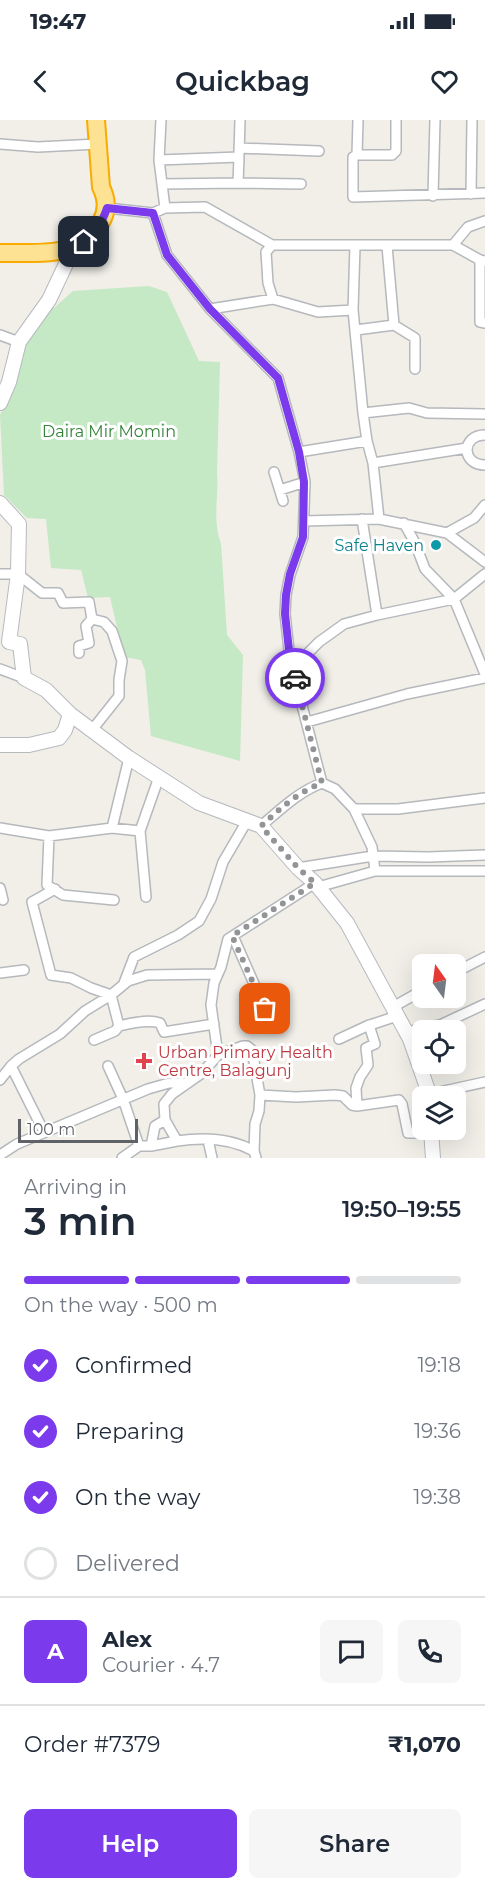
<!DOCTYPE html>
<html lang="en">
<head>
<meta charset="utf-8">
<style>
	:root { --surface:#fff; --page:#f6f6f7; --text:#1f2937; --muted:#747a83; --line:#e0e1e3; --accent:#7c3aed }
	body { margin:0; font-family:Montserrat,sans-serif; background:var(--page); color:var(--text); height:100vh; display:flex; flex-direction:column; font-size:22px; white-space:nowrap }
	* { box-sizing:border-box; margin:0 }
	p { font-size:20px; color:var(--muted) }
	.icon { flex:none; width:33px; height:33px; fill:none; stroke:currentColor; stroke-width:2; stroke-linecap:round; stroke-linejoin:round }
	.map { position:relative; height:1038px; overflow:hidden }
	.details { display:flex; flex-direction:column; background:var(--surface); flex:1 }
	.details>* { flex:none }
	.needle { width:39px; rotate:346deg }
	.controls { position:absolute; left:412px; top:834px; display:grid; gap:12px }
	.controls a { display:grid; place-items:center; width:54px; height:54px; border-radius:9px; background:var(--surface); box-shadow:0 6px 24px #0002; font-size:30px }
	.scale { position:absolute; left:18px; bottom:15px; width:120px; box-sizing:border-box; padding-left:6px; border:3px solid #5f6368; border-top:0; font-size:16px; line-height:21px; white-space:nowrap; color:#5f6368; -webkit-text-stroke:4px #fff; paint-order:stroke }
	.pin { position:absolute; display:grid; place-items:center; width:51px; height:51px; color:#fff; margin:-26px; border-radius:12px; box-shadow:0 3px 9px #0006 }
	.courier { position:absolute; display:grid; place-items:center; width:60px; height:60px; margin:-30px; border:4px solid #7c3aed; border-radius:50%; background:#fff; color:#222; box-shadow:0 2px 8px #0007 }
	.summary em { font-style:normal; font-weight:600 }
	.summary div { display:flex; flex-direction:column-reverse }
	.summary { display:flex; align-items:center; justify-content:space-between; height:102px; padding:0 24px }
	h1 { font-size:39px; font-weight:600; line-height:45px }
	.bar { display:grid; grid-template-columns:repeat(4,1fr); gap:9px 6px; align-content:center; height:72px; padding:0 24px }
	.bar i { height:8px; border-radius:4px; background:var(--line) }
	.bar .selected { background:var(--accent) }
	.bar p { grid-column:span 4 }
	.line { display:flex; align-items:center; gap:15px; padding:0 24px; border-top:2px solid var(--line) }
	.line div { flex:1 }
	.round { display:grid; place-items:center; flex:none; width:63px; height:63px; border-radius:9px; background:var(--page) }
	ol { padding:0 24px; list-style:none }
	li { display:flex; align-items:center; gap:18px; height:66px }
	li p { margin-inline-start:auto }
	li .icon { padding:6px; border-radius:50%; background:var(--accent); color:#fff; stroke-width:4 }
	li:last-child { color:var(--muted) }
	li i { width:33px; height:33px; border:3px solid var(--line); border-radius:50% }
	.primary-button { display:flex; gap:12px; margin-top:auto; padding:12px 24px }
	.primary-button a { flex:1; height:69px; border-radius:9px; background:var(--accent); color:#fff; font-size:24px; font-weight:600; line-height:69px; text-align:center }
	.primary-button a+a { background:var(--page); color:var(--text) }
	.status { display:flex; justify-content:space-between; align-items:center; height:42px; padding:0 30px; background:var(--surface); direction:ltr }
	.status svg { height:16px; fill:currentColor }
	header { display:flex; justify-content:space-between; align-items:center; height:78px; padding:0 24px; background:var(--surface); font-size:27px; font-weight:600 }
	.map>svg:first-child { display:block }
	.green { fill:#c5e8c5 }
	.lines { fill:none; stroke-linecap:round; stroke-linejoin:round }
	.street-casing { stroke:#b5b8bc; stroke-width:12 }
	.secondary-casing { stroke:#b6babf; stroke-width:16 }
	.highway-casing { stroke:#f9ab00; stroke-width:20 }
	.street { stroke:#fff; stroke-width:9 }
	.secondary { stroke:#fff; stroke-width:14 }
	.highway { stroke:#fde293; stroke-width:16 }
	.done { stroke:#929495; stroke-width:6; stroke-dasharray:0 10.8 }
	.route { stroke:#7c3aed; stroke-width:8 }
	.culture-dot { fill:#0f9aa8; stroke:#fff; stroke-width:2 }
	.health-dot { fill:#e0444e; stroke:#fff; stroke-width:2 }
	.labels { text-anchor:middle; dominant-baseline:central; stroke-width:6; stroke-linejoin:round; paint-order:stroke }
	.park-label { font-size:16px; fill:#348238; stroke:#fff }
	.culture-label { font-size:16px; fill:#0d838f; stroke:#fff; text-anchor:end }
	.health-label { font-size:16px; fill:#be3a42; stroke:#fff; text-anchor:start }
</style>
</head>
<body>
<div class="status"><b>19:47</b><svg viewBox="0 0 49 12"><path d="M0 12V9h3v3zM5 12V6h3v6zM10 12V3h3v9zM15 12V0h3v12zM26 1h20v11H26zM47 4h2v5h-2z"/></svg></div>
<header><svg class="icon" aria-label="back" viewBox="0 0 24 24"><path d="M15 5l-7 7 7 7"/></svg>Quickbag<svg class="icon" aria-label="heart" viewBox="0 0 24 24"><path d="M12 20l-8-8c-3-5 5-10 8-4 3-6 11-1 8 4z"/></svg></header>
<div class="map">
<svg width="485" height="1038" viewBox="0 0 485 1038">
	<rect width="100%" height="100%" fill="#f1efe8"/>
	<path class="green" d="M149,166L167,172L199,241L220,242L217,352C219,377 212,400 221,424L227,515L243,535L240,641L151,616L145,550L141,540L124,537L110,477L88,478L81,450L51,448L46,399L27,398L4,375L0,295L7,280L24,226L31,216L36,203L53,187L54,188L73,171Z"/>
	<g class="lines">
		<defs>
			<path id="street" d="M358,0L357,35L353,37V77L485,73
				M0,24L38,27L98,24
				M239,28L319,31
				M239,34L240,0
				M357,35H392L396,31V0
				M159,40L161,0
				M162,64L238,63
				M471,74L472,0
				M433,76L435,0
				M107,88L153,93L165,88L205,87L272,125H453L480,140L485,141
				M165,88L159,40L239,37L238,63L301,64
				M153,93L167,135L210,189L278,258L299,332L305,362L303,417L290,455L286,475L285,494L290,539L322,663L335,669L354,689L372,727L375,751
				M272,125L266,132L268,163L273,179
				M453,125L468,107L485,101
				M355,126L353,190L363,293L367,321L373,343L379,399
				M387,126L394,205
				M480,140V202L485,203
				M210,189L273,179L318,192L353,190
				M356,210L394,205L415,218V249
				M0,215L19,222
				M363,293L409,288L427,293L485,294
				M485,315C461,315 461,345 485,345
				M299,332L367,321
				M373,343L467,328
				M274,352L283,381
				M280,370L305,362
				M362,399L377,495
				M304,401L379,399L447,413L485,442
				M404,403L415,423L425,449L454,479L485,554
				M447,413L474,398L485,385
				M0,454H18L42,473H58L63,483L89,482L92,499L104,502L112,511L122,541L119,560V576L92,610
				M79,533V526L89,523L86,506L92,499
				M290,539L307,534L319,522L344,504L377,495L454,479L485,454
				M0,549L24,558
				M307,602L407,574L485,558
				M354,689H398L485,678
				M261,706C280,690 298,672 322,663
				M0,708L49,716L112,708L140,711L159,657
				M112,708L129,638
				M140,711L146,777
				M49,716L47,765L63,775L114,780
				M298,748L373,736L428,737L485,735
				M318,767L375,751H485
				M0,768L3,780
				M55,769L32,782L51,855L71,858L91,868L111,875L119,906
				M233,816L273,907
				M456,852L485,837
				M0,853L24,850
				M124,863L134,837L178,815L199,801L211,779L223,742L247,701
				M393,887L423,870
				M405,914L420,908L440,905L485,884
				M339,919L367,906L397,896
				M94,920L115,911L119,906C131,903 148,899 160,903L164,912L214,904
				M218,935L243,926H247L252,930L260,975L259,991L255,1004L254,1031
				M11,946L44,1012
				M108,946L123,979L139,1026
				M0,960L11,946L19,939L60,914L85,891L111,875L128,861L147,855L217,854
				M430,974L485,962
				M260,975L296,977L335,975L343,976L352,985L357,986L399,980L402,984L408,1013H432
				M357,986L356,968L360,957L368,945L366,928L375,924L369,905
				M165,1000L177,1021C203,1017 231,1018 254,1031L256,1038
				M208,1020L212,1038
				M151,1026L177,1021
				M0,1035L17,1024L148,969L169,963H187
				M122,1038L139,1026H151L155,1006L165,1000L164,984L172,974L202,953L218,935L211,885L214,863L221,847L228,819L315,763"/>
			<path id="secondary" d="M0,283L9,262L19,222L49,180L73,129
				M0,383L19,404L18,454L9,522L20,524L24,558L46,570L70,594L129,638L199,683L261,706L298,748L315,763L347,803L410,919L430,976
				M0,625H29L59,618L65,610L70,594
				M431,1010L433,1038"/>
			<path id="highway" d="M0,133C36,132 82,140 101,102C108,90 107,79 101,67L96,0"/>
		</defs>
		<use href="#street" class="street-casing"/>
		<use href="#secondary" class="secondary-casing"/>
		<use href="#highway" class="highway-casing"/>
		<use href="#street" class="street"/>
		<use href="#secondary" class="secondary"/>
		<use href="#highway" class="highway"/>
	</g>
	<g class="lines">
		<path class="done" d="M265,889L232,816L315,763L298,748L261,706C280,689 298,672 322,663L295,558"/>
		<path class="route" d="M84,122C96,112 102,103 107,88L153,93L167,135L210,189L278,258L299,332L304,362L303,417L290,454L286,475L285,494L290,539L295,558"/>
	</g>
	<circle class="culture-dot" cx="436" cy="425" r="6"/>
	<path class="health-dot" d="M141 932h6v6h6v6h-6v6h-6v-6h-6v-6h6z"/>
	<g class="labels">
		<g class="park-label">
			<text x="109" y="311">Daira Mir Momin</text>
		</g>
		<g class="culture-label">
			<text x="424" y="425">Safe Haven</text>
		</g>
		<g class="health-label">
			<text x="158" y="932">Urban Primary Health<tspan x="158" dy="18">Centre, Balagunj</tspan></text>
		</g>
	</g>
</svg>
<div class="controls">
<a><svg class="needle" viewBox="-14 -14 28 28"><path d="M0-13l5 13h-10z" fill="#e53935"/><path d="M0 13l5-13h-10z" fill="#747a83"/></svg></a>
<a><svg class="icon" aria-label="locate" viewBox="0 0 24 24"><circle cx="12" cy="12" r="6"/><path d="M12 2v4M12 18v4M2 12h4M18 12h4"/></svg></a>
<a><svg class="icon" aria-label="layers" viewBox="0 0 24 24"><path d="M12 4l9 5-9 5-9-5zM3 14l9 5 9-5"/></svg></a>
</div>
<div class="scale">100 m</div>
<div class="pin" style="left:265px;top:889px;background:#ea580c"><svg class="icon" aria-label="bag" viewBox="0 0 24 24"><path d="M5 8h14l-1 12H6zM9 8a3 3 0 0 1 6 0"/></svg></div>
<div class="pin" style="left:84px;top:122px;background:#1f2937"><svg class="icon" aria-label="home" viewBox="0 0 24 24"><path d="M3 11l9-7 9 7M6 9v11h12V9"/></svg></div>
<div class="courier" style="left:295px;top:558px"><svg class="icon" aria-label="car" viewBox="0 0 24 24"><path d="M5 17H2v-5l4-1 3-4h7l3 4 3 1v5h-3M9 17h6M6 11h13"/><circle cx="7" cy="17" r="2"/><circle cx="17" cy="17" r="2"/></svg></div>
</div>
<section class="details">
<div class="summary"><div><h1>3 min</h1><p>Arriving in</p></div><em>19:50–19:55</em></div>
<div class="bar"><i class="selected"></i><i class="selected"></i><i class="selected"></i><i></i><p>On the way · 500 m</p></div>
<ol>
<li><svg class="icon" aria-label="check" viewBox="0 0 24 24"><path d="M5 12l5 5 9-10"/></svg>Confirmed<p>19:18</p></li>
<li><svg class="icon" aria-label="check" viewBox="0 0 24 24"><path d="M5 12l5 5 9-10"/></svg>Preparing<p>19:36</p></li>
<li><svg class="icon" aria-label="check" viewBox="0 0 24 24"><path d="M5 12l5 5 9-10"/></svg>On the way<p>19:38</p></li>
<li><i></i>Delivered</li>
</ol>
<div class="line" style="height:108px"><b class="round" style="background:var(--accent);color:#fff">A</b><div><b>Alex</b><p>Courier · 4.7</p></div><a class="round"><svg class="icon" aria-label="chat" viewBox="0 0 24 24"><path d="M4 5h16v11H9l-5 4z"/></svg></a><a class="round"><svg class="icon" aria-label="phone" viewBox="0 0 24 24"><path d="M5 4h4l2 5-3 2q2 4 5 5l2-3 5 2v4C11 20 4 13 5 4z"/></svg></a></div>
<div class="line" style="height:78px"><div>Order #7379</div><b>₹1,070</b></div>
<div class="primary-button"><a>Help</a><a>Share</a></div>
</section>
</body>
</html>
